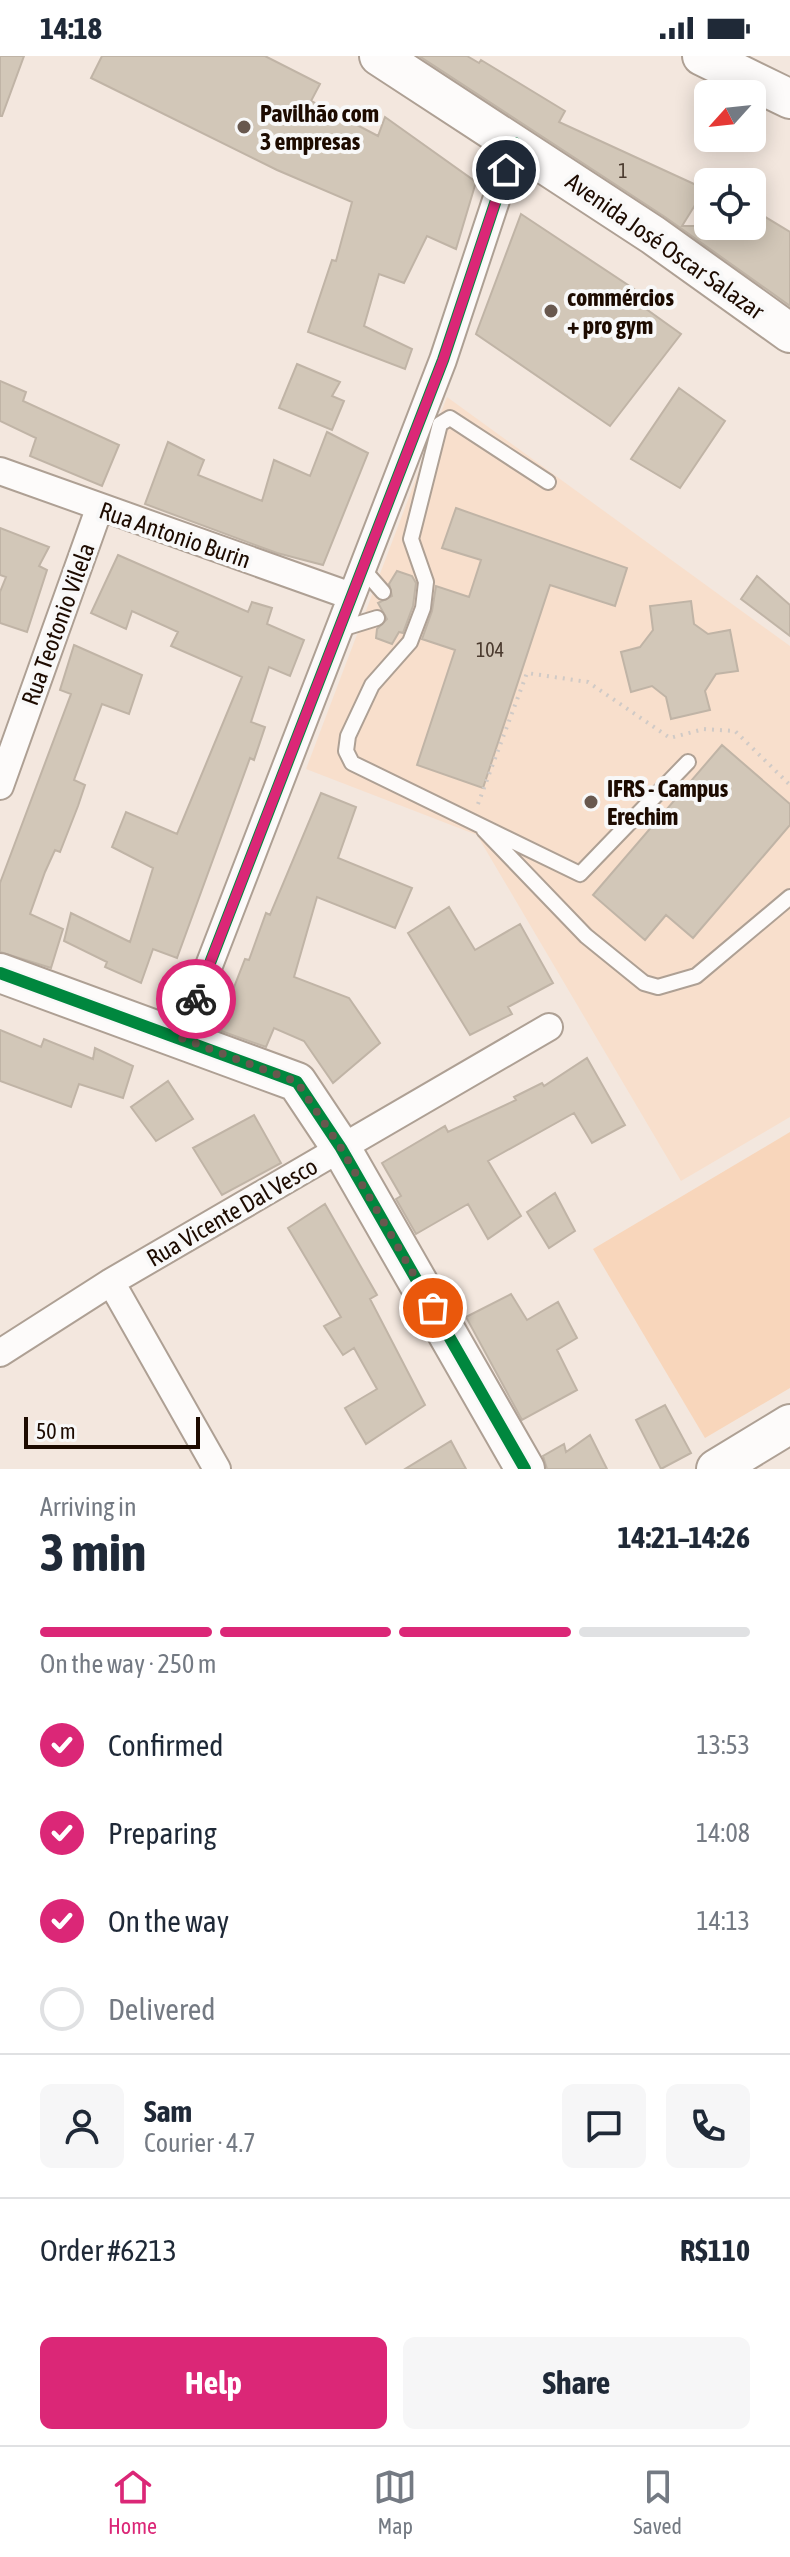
<!DOCTYPE html>
<html lang="en">
<head>
<meta charset="utf-8">
<style>
	:root { --surface:#fff; --page:#f6f6f7; --text:#1f2937; --muted:#747a83; --line:#e0e1e3; --accent:#db2777 }
	body { margin:0; font-family:"Asap Condensed",sans-serif; background:var(--page); color:var(--text); height:100vh; display:flex; flex-direction:column; font-size:30px; white-space:nowrap }
	* { box-sizing:border-box; margin:0 }
	p { font-size:26px; color:var(--muted) }
	.icon { flex:none; width:44px; height:44px; fill:none; stroke:currentColor; stroke-width:2; stroke-linecap:round; stroke-linejoin:round }
	.map { position:relative; height:1413px; overflow:hidden }
	.details { display:flex; flex-direction:column; background:var(--surface); flex:1 }
	.details>* { flex:none }
	.needle { width:52px; rotate:243deg }
	.fabs { position:absolute; left:694px; top:24px; display:grid; gap:16px }
	.fabs a { display:grid; place-items:center; width:72px; height:72px; border-radius:12px; background:var(--surface); box-shadow:0 4px 20px #0003; font-size:40px }
	.scale { position:absolute; left:24px; bottom:20px; width:176px; box-sizing:border-box; padding-left:8px; border:4px solid #1d0b00; border-top:0; font-size:22px; line-height:28px; white-space:nowrap; color:#1d0b00; -webkit-text-stroke:6px #f8f8f8; paint-order:stroke }
	.pin { position:absolute; display:grid; place-items:center; width:68px; height:68px; color:#fff; margin:-34px; border:4px solid #fff; border-radius:50%; box-shadow:0 2px 8px #0007 }
	.courier { position:absolute; display:grid; place-items:center; width:80px; height:80px; margin:-40px; border:6px solid #db2777; border-radius:50%; background:#fff; color:#222; box-shadow:0 2px 10px #0007 }
	.overview em { font-style:normal; font-weight:700 }
	.overview div { display:flex; flex-direction:column-reverse }
	.overview { display:flex; align-items:center; justify-content:space-between; height:136px; padding:0 40px }
	h1 { font-size:52px; font-weight:700; line-height:60px }
	.bar { display:grid; grid-template-columns:repeat(4,1fr); gap:12px 8px; align-content:center; height:96px; padding:0 40px }
	.bar i { height:10px; border-radius:6px; background:var(--line) }
	.bar .selected { background:var(--accent) }
	.bar p { grid-column:span 4 }
	.line { display:flex; align-items:center; gap:20px; padding:0 40px; border-top:2px solid var(--line) }
	.line div { flex:1 }
	.round { display:grid; place-items:center; flex:none; width:84px; height:84px; border-radius:12px; background:var(--page) }
	ol { padding:0 40px; list-style:none }
	li { display:flex; align-items:center; gap:24px; height:88px }
	li p { margin-inline-start:auto }
	li .icon { padding:8px; border-radius:50%; background:var(--accent); color:#fff; stroke-width:4 }
	li:last-child { color:var(--muted) }
	li i { width:44px; height:44px; border:4px solid var(--line); border-radius:50% }
	.cta { display:flex; gap:16px; margin-top:auto; padding:16px 40px }
	.cta a { flex:1; height:92px; border-radius:12px; background:var(--accent); color:#fff; font-size:32px; font-weight:700; line-height:92px; text-align:center }
	.cta a+a { background:var(--page); color:var(--text) }
	.status { display:flex; justify-content:space-between; align-items:center; height:56px; padding:0 40px; background:var(--surface); direction:ltr }
	.status svg { height:22px; fill:currentColor }
	.tab-bar { display:flex; justify-content:space-around; align-items:center; height:112px; border-top:2px solid var(--line); background:var(--surface); font-size:22px; color:var(--muted) }
	.tab-bar a { display:grid; justify-items:center; gap:4px }
	.tab-bar .selected { color:var(--accent) }
	.map>svg:first-child { display:block }
	.built { fill:#f8dfcc }
	.green { fill:#f8d6bb }
	.building { fill:#d2c7b8; stroke:#c0b4a6; stroke-width:2 }
	.lines { fill:none; stroke-linecap:round; stroke-linejoin:round }
	.lane-casing { stroke:#aea094; stroke-width:18 }
	.street-casing { stroke:#aea094; stroke-width:30 }
	.secondary-casing { stroke:#aea094; stroke-width:42 }
	.path { stroke:#d0cac6; stroke-width:4; stroke-dasharray:2 6; stroke-linecap:butt }
	.lane { stroke:#fdfbfa; stroke-width:14 }
	.street { stroke:#fdfbfa; stroke-width:26 }
	.secondary { stroke:#fdfbfa; stroke-width:38 }
	.cycleway-casing { stroke:#f8f8f8; stroke-width:17 }
	.cycleway { stroke:#00873e; stroke-width:12 }
	.done { stroke:#68584e; stroke-width:8; stroke-dasharray:0 14.4 }
	.route { stroke:#db2777; stroke-width:10 }
	.poi-dot { fill:#68584e; stroke:#f8f8f8; stroke-width:3 }
	.labels { text-anchor:middle; dominant-baseline:central; stroke-width:8; stroke-linejoin:round; paint-order:stroke }
	.number-label { font-size:20px; fill:#4a3a2e }
	.poi-label { font-size:24px; font-weight:bold; fill:#1d0b00; stroke:#f8f8f8; text-anchor:start }
	.street-label { font-size:24px; fill:#1d0b00; stroke:#f8f8f8 }
</style>
</head>
<body>
<div class="status"><b>14:18</b><svg viewBox="0 0 49 12"><path d="M0 12V9h3v3zM5 12V6h3v6zM10 12V3h3v9zM15 12V0h3v12zM26 1h20v11H26zM47 4h2v5h-2z"/></svg></div>
<div class="map">
<svg width="790" height="1413" viewBox="0 0 790 1413">
	<rect width="100%" height="100%" fill="#f3e7de"/>
	<path class="built" d="M447,341L790,590V1061L681,1125L477,779L306,713Z"/>
	<path class="green" d="M790,1076V1332L705,1382L593,1193Z"/>
	<path class="building" d="M0,0H24L2,60H0Z
		M102,0H265L320,28L311,45L378,80L385,61L476,126L456,193L427,180L404,227L379,218L364,270L412,293L405,313L308,276L332,204L336,205L352,146L277,114L91,22Z
		M419,0H467L479,7L481,4L565,55L559,66L705,133L682,170H755L762,159L790,176V250L665,161Z
		M521,158L634,233L628,240L681,278L610,370L476,278Z
		M297,308L340,326L332,340L344,345L332,374L279,352Z
		M0,325L26,336L23,345L119,389L102,430L30,400L36,382L0,365Z
		M679,332L725,365L680,432L631,403Z
		M327,376L368,397L323,509L277,497L145,448L168,386L204,404L198,419L262,445L274,404L310,420Z
		M456,452L627,512L615,550L550,529L483,732L417,709L455,594L422,583L432,555L436,530L469,541L481,504L442,492Z
		M0,472L49,491L39,510L47,514L27,576L0,567V536L6,521L0,519Z
		M118,499L248,556L252,546L272,552L267,568L304,584L290,620L269,611L251,666L265,671L254,704L250,702L177,902L153,893L141,927L105,911L107,906L64,885L71,857L130,886L153,812L112,791L126,756L177,778L242,621L171,590L178,576L132,555L126,573L91,557Z
		M397,515L412,520L416,527L413,550L403,577L399,576L392,588L376,582L377,573L387,563L378,547L392,540L389,528Z
		M757,520L790,549V580L741,543Z
		M691,545L694,568L708,578L730,574L738,615L716,618L705,635L710,654L671,663L666,641L652,630L631,636L621,596L640,591L653,574L650,550Z
		M74,589L142,619L129,658L102,648L74,724L85,729L78,750L60,796L55,794L45,816L30,858L63,873L51,912L0,896V827L71,638L60,634Z
		M722,689L790,748V769L693,882L666,859L645,884L593,839Z
		M321,737L356,751L338,802L412,832L395,872L317,841L294,921L349,942L380,987L333,1027L304,985L274,972L266,991L221,975L229,953L226,952L245,903L249,904L266,857L270,859Z
		M449,851L475,894L520,868L553,927L508,951L512,958L470,979L408,877Z
		M0,974L41,991L44,983L93,1003L95,992L133,1010L123,1042L79,1028L71,1051L0,1025Z
		M587,1002L625,1069L592,1087L574,1057L488,1105L521,1160L488,1183L468,1148L416,1178L396,1143L401,1140L382,1107L445,1070L448,1076L516,1044L514,1041L542,1027L544,1030Z
		M168,1025L193,1063L156,1085L131,1051Z
		M254,1059L281,1107L222,1139L193,1092Z
		M555,1137L575,1175L549,1192L527,1156Z
		M325,1148L377,1239L370,1243L425,1349L366,1388L345,1352L377,1333L354,1292L343,1299L324,1270L341,1261L288,1172Z
		M511,1238L527,1264L558,1246L577,1282L557,1294L577,1334L522,1364L466,1261Z
		M665,1349L691,1397L661,1413L636,1364Z
		M590,1379L607,1413H547L543,1400L564,1388L566,1396Z
		M451,1385L466,1413H405Z"/>
	<g class="lines">
		<defs>
			<path id="lane" d="M548,426L450,362L440,368L411,483L426,526L423,552L410,586L372,629L348,680L346,695L352,707L580,818L688,706
				M362,512L383,536
				M338,574L377,562
				M484,774L586,880L644,927L658,931L696,920L790,841"/>
			<path id="street" d="M0,415L351,540
				M0,730L99,453
				M181,982L443,304L515,87
				M111,1226L217,1413
				M0,1297L111,1226L549,971"/>
			<path id="secondary" d="M379,0L653,179L790,277
				M702,0L790,43
				M0,917L297,1026L341,1092L525,1413
				M716,1413L790,1368"/>
		</defs>
		<use href="#lane" class="lane-casing"/>
		<use href="#street" class="street-casing"/>
		<use href="#secondary" class="secondary-casing"/>
		<path class="path" d="M478,748L527,617L588,626L670,682L704,673L735,675L790,729"/>
		<use href="#lane" class="lane"/>
		<use href="#street" class="street"/>
		<use href="#secondary" class="secondary"/>
		<defs>
			<path id="cycleway" d="M0,917L297,1026L341,1092L525,1413
				M181,982L443,304L515,87"/>
		</defs>
		<use href="#cycleway" class="cycleway-casing"/>
		<use href="#cycleway" class="cycleway"/>
	</g>
	<g class="lines">
		<path class="done" d="M196,943L181,982L297,1026L341,1092L433,1252"/>
		<path class="route" d="M196,943L443,304L506,114"/>
	</g>
	<g class="poi-dot">
		<circle cx="244" cy="71" r="8"/>
		<circle cx="551" cy="255" r="8"/>
		<circle cx="591" cy="746" r="8"/>
	</g>
	<g class="labels">
		<g class="number-label">
			<text x="623" y="114">1</text>
			<text x="490" y="593">104</text>
		</g>
		<g class="poi-label">
			<text x="260" y="57">Pavilhão com<tspan x="260" dy="28">3 empresas</tspan></text>
			<text x="567" y="241">commércios<tspan x="567" dy="28">+ pro gym</tspan></text>
			<text x="607" y="732">IFRS - Campus<tspan x="607" dy="28">Erechim</tspan></text>
		</g>
		<g class="street-label">
			<text transform="translate(665 190) rotate(35)">Avenida José Oscar Salazar</text>
			<text transform="translate(175 479) rotate(19)">Rua Antonio Burin</text>
			<text transform="translate(58 568) rotate(-70)">Rua Teotonio Vilela</text>
			<text transform="translate(232 1156) rotate(-30)">Rua Vicente Dal Vesco</text>
		</g>
	</g>
</svg>
<div class="fabs">
<a><svg class="needle" viewBox="-14 -14 28 28"><path d="M0-13l5 13h-10z" fill="#e53935"/><path d="M0 13l5-13h-10z" fill="#747a83"/></svg></a>
<a><svg class="icon" aria-label="locate" viewBox="0 0 24 24"><circle cx="12" cy="12" r="6"/><path d="M12 2v4M12 18v4M2 12h4M18 12h4"/></svg></a>
</div>
<div class="scale">50 m</div>
<div class="pin" style="left:433px;top:1252px;background:#ea580c"><svg class="icon" aria-label="bag" viewBox="0 0 24 24"><path d="M5 8h14l-1 12H6zM9 8a3 3 0 0 1 6 0"/></svg></div>
<div class="pin" style="left:506px;top:114px;background:#1f2937"><svg class="icon" aria-label="home" viewBox="0 0 24 24"><path d="M3 11l9-7 9 7M6 9v11h12V9"/></svg></div>
<div class="courier" style="left:196px;top:943px"><svg class="icon" aria-label="bike" viewBox="0 0 24 24"><circle cx="6" cy="16" r="4"/><circle cx="18" cy="16" r="4"/><path d="M6 16l4-8h5l3 8M10 8l3 8H6M13 5h3"/></svg></div>
</div>
<section class="details">
<div class="overview"><div><h1>3 min</h1><p>Arriving in</p></div><em>14:21–14:26</em></div>
<div class="bar"><i class="selected"></i><i class="selected"></i><i class="selected"></i><i></i><p>On the way · 250 m</p></div>
<ol>
<li><svg class="icon" aria-label="check" viewBox="0 0 24 24"><path d="M5 12l5 5 9-10"/></svg>Confirmed<p>13:53</p></li>
<li><svg class="icon" aria-label="check" viewBox="0 0 24 24"><path d="M5 12l5 5 9-10"/></svg>Preparing<p>14:08</p></li>
<li><svg class="icon" aria-label="check" viewBox="0 0 24 24"><path d="M5 12l5 5 9-10"/></svg>On the way<p>14:13</p></li>
<li><i></i>Delivered</li>
</ol>
<div class="line" style="height:144px"><a class="round"><svg class="icon" aria-label="person" viewBox="0 0 24 24"><circle cx="12" cy="8" r="4"/><path d="M4 21q1-7 8-7t8 7"/></svg></a><div><b>Sam</b><p>Courier · 4.7</p></div><a class="round"><svg class="icon" aria-label="chat" viewBox="0 0 24 24"><path d="M4 5h16v11H9l-5 4z"/></svg></a><a class="round"><svg class="icon" aria-label="phone" viewBox="0 0 24 24"><path d="M5 4h4l2 5-3 2q2 4 5 5l2-3 5 2v4C11 20 4 13 5 4z"/></svg></a></div>
<div class="line" style="height:104px"><div>Order #6213</div><b>R$110</b></div>
<div class="cta"><a>Help</a><a>Share</a></div>
</section>
<nav class="tab-bar">
<a class="selected"><svg class="icon" aria-label="home" viewBox="0 0 24 24"><path d="M3 11l9-7 9 7M6 9v11h12V9"/></svg>Home</a>
<a><svg class="icon" aria-label="map" viewBox="0 0 24 24"><path d="M3 6l6-2 6 2 6-2v14l-6 2-6-2-6 2zM9 4v14M15 6v14"/></svg>Map</a>
<a><svg class="icon" aria-label="saved" viewBox="0 0 24 24"><path d="M7 4h10v16l-5-4-5 4z"/></svg>Saved</a>
</nav>
</body>
</html>
